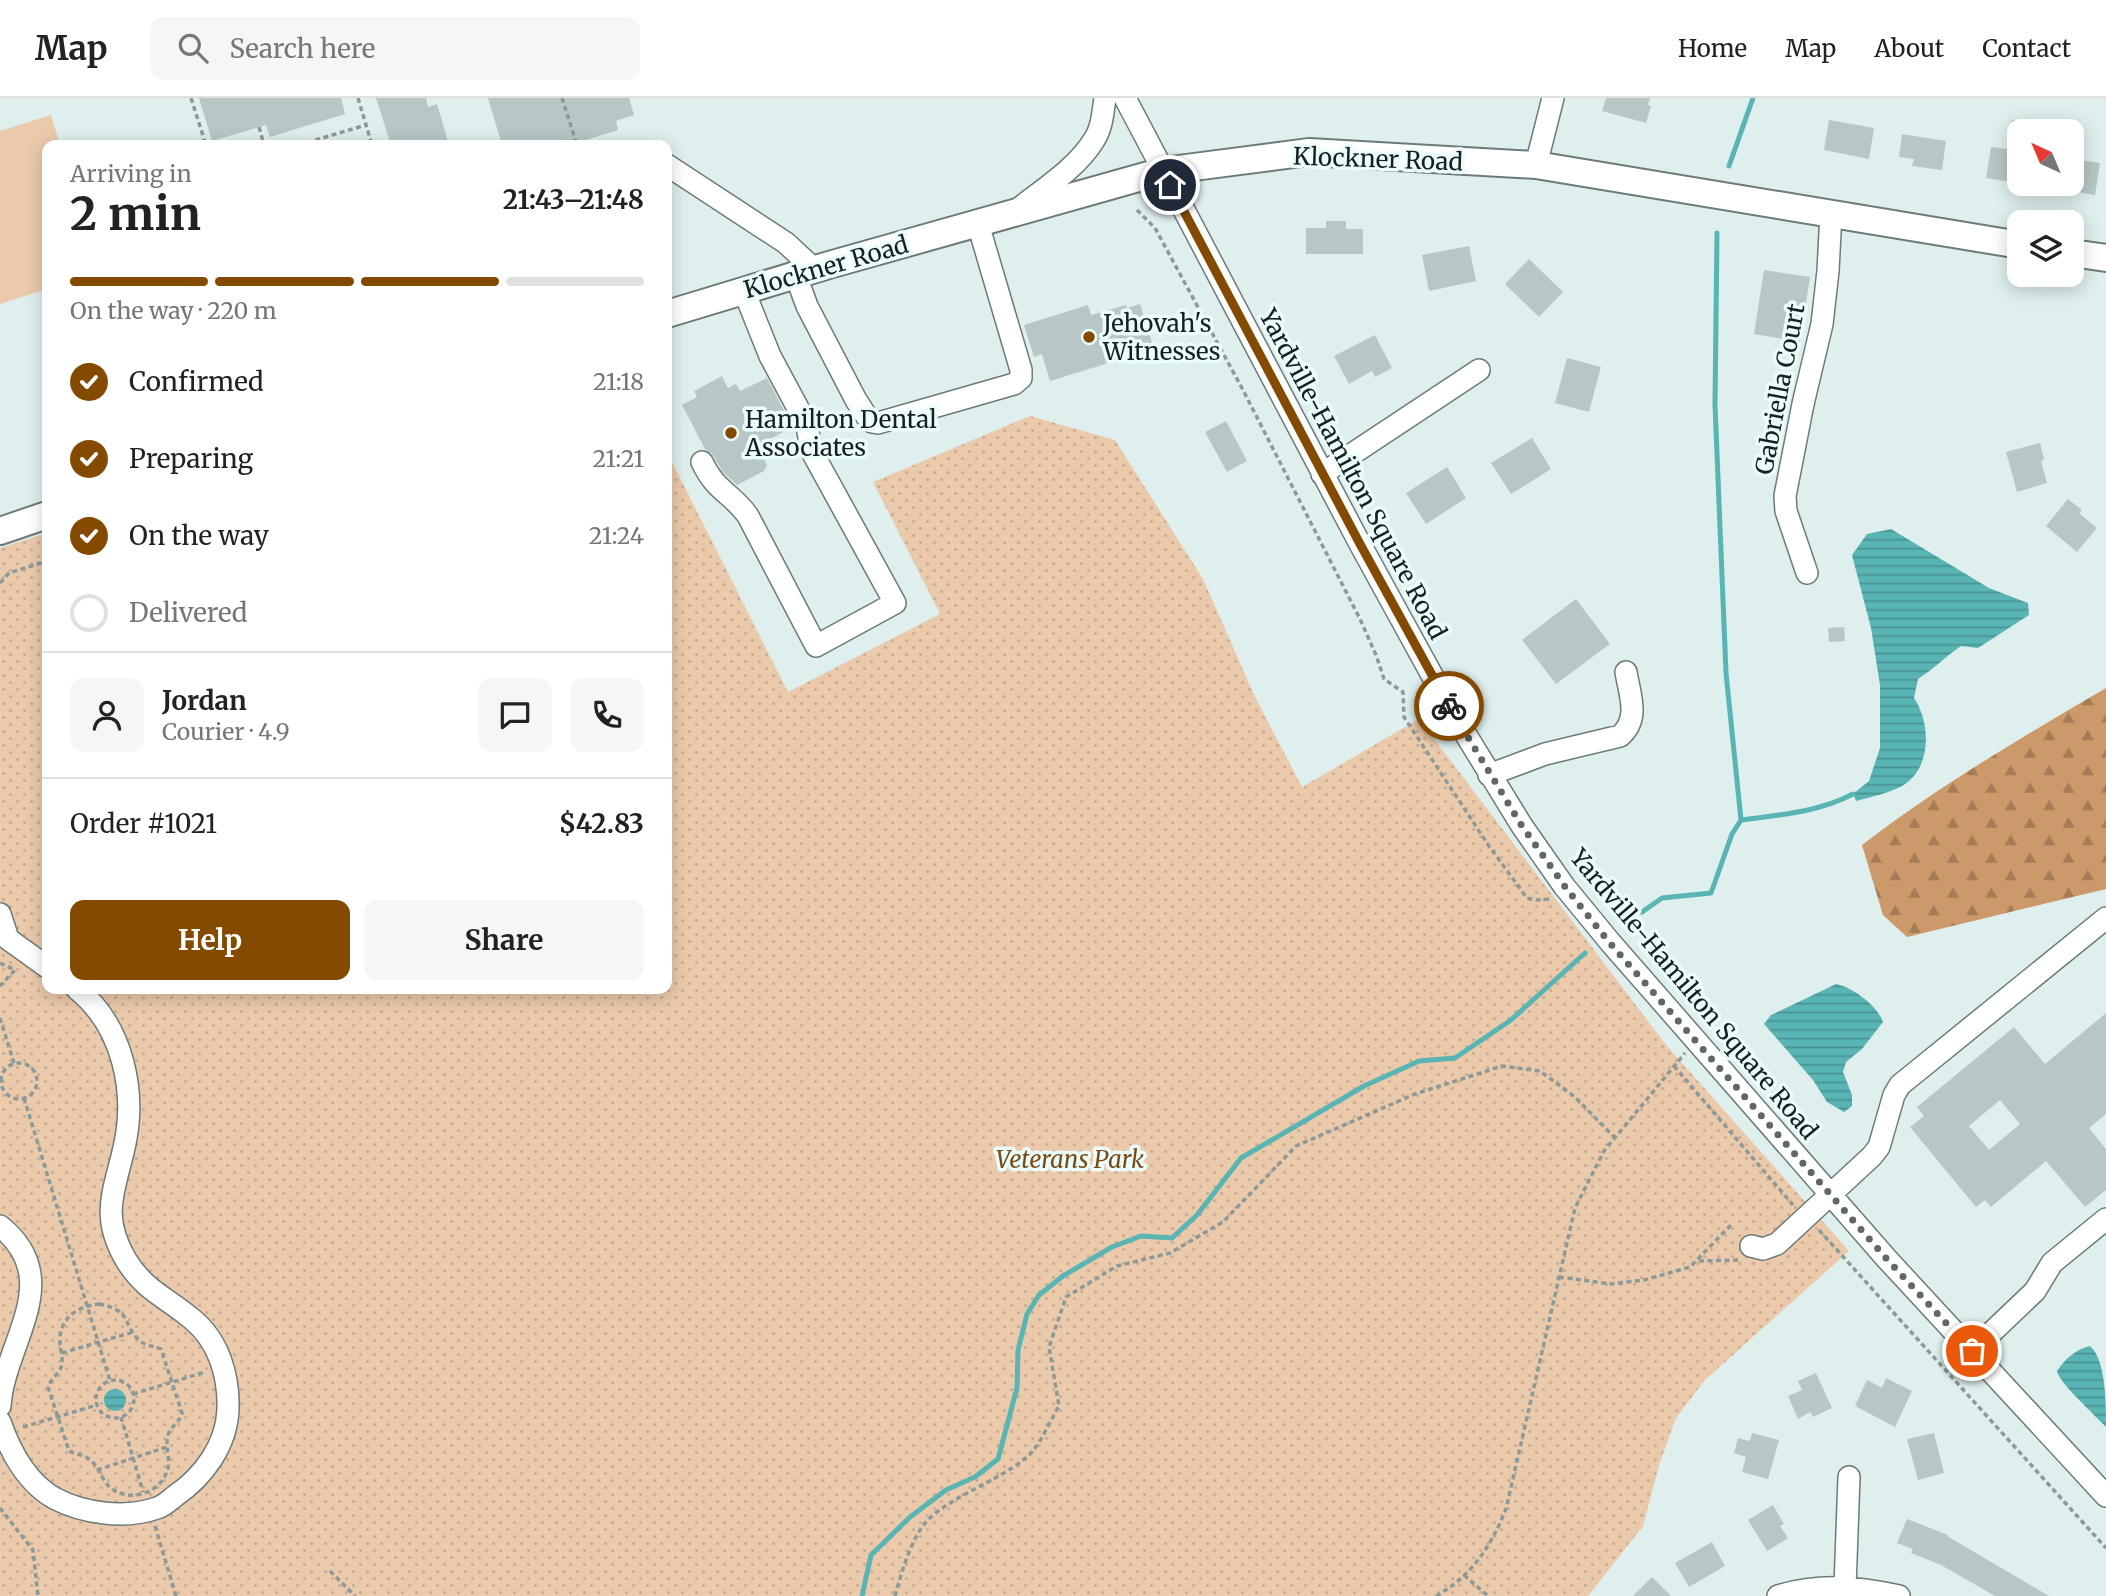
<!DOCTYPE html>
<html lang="en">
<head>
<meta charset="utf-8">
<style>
	:root { --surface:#fff; --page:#f6f6f6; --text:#222; --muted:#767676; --line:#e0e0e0; --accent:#844b00 }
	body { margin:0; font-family:Merriweather,serif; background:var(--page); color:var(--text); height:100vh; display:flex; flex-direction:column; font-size:26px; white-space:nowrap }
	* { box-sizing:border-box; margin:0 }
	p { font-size:23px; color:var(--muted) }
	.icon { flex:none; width:38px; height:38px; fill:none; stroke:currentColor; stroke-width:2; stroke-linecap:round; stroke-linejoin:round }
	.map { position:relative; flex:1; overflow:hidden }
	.sheet { position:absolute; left:42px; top:42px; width:630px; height:854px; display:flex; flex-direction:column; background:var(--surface); border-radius:14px; box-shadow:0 4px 18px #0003 }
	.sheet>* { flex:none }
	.needle { width:46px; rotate:316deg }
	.fabs { position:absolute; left:2007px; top:21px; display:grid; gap:14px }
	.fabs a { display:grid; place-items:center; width:77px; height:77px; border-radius:14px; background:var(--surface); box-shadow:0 4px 18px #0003; font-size:35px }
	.pin { position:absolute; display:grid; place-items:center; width:60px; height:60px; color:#fff; margin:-30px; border:4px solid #fff; border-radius:50%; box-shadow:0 2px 7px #0007 }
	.courier { position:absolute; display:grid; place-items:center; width:70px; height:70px; margin:-35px; border:5px solid #844b00; border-radius:50%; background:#fff; color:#222; box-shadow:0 2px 9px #0007 }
	.overview em { font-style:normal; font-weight:700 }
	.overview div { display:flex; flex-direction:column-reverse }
	.overview { display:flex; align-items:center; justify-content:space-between; height:119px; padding:0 28px }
	h1 { font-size:46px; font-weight:700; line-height:52px }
	.bar { display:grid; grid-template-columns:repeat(4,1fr); gap:10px 7px; align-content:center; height:84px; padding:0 28px }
	.bar i { height:9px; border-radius:5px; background:var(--line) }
	.bar .selected { background:var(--accent) }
	.bar p { grid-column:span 4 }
	.line { display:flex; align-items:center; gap:18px; padding:0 28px; border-top:2px solid var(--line) }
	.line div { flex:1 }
	.round { display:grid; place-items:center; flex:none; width:74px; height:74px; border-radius:14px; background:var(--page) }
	ol { padding:0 28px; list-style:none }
	li { display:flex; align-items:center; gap:21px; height:77px }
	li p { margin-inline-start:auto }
	li .icon { padding:7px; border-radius:50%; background:var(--accent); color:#fff; stroke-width:4 }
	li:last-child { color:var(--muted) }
	li i { width:38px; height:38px; border:4px solid var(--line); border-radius:50% }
	.primary-button { display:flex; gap:14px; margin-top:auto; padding:14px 28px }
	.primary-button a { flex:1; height:80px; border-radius:14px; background:var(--accent); color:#fff; font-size:28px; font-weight:700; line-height:80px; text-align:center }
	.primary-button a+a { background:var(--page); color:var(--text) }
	header { display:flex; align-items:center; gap:42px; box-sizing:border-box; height:98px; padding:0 35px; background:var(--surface); border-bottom:2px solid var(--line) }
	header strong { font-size:33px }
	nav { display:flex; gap:38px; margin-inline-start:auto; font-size:24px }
	.search { width:490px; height:63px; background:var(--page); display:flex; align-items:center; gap:18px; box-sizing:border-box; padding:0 24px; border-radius:14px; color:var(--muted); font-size:26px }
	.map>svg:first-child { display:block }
	.green { fill:#ebc9ab }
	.forest { fill:url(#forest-firs) }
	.park { fill:url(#park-dots) }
	.water { fill:url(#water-rules) }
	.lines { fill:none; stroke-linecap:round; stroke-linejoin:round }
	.stream { stroke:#59b5b4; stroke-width:5 }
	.building { fill:#b6c7c6; fill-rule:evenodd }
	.minor-casing { stroke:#6c7b7a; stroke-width:24 }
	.major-casing { stroke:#6c7b7a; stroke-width:30 }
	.path { stroke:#8d9999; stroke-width:3.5; stroke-dasharray:5 3.5; stroke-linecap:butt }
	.minor { stroke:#fff; stroke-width:21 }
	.major { stroke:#fff; stroke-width:26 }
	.done { stroke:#5e6867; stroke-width:7; stroke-dasharray:0 12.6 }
	.route { stroke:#844b00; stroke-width:9 }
	.poi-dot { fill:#844b00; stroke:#ebfcfc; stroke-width:2.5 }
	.labels { text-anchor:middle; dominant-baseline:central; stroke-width:7; stroke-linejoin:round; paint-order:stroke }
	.street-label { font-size:24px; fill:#191f1f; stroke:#ebfcfc }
	.poi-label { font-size:24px; fill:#191f1f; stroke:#ebfcfc; text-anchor:start }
	.park-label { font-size:24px; font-style:italic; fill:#7c4a14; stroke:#ebfcfc }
</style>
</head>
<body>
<header>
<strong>Map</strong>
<div class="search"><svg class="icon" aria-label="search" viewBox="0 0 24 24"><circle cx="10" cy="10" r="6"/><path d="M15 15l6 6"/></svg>Search here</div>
<nav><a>Home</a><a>Map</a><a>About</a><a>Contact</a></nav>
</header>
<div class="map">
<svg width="2106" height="1498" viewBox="0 0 2106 1498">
	<defs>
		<pattern id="forest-firs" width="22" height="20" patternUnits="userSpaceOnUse" patternTransform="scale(1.75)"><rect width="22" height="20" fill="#cc996a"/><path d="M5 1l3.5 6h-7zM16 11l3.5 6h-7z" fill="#a57c57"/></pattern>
		<pattern id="park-dots" width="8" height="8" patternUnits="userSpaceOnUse" patternTransform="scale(1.75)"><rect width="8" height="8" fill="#ebc9ab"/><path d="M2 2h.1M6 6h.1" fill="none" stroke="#c9ac93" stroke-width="1.8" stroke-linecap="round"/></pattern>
		<pattern id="water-rules" width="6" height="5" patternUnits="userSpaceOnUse" patternTransform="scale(1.75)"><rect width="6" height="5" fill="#59b5b4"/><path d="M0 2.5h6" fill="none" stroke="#499392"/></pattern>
	</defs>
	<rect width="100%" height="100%" fill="#deefee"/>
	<path class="green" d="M51,17L60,47H47V191L0,206V33Z"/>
	<path class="forest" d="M2106,590V791L1907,839L1883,817L1862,747C1939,688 2022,639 2106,590Z"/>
	<path class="park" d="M1030,318L1115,342L1203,481L1256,601L1302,689L1419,621L1666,947L1849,1153L1705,1282L1676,1320L1659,1367L1643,1428L1588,1498H0V450L47,435V891H667V354L788,594L940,516L873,384Z"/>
	<path class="water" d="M1891,431L1989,490L2028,505L2029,517L1978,550L1961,548C1946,558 1934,571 1918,581L1914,600C1931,625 1932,671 1902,688C1889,695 1871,699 1856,703L1853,696L1869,683L1880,650V587L1871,530L1852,457L1867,436Z
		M1836,886C1852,889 1878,908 1883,924L1862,951L1846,964L1843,974L1852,997V1008L1844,1014L1827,1004L1813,982L1764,926L1771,917Z
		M2090,1248C2106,1262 2106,1304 2106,1329C2095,1317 2059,1285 2057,1273C2064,1262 2077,1250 2090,1248Z
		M104 1302a11 11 0 1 1 22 0a11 11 0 1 1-22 0Z"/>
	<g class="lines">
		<path class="stream" d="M1729,68L1753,0
			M1717,135L1715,307L1726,575L1741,722
			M1642,814L1662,800L1711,795L1732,736L1741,722C1779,717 1819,714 1853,696
			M862,1498L871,1457L910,1419L946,1392L975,1379L998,1361L1017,1290L1018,1252L1027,1216L1039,1197L1063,1178L1112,1149L1141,1138L1172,1140L1197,1117L1241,1060L1364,988L1419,963L1455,960L1511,922L1585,855"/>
	</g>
	<path class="building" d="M199,0H341L345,16L270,39L266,27L212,43Z
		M376,0H426L428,9L437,6L449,47H391Z
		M488,0H629L634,17L616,23L618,32L570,47H502Z
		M1606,0H1650L1648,7L1651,8L1646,25L1602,13Z
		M1829,22L1874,30L1869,61L1824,52Z
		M2012,22L2020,23V80L2013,79L2012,84L1986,80L1991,49L2007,51Z
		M1902,36L1946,43L1942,72L1912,68L1914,61L1899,59Z
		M2072,61L2100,65L2095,97L2072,93Z
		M1326,123H1346V131H1363V156H1306V130H1326Z
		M1469,148L1476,183L1429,193L1422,157Z
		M1529,161L1563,194L1539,219L1505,186Z
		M1764,172L1810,179L1800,244L1754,236Z
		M1140,206L1154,251L1050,283L1042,256L1034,259L1024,227L1088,207L1091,217L1126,207L1127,210Z
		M1375,237L1392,270L1375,279L1372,273L1349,286L1334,258Z
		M1567,260L1601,269L1589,314L1555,305Z
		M722,278L728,290L736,286L740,293L767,280L790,324L785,327L787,332L757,348L767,367L764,373L737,387L723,374L712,356L705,351L682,307L697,299L694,293Z
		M1226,323L1247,363L1227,374L1205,334Z
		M1532,340L1551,371L1511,396L1491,365Z
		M2040,345L2044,362L2041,363L2047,385L2017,394L2006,354Z
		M1447,369L1466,400L1426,426L1406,395Z
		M2068,401L2082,412L2079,415L2097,430L2077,454L2046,428Z
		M1576,501L1610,546L1556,586L1522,542Z
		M1844,529L1845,543L1829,544L1828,530Z
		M2106,915V1016L2089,1030L2106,1051V1092L2085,1109L2046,1063L1991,1109L1985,1102L1976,1109L1910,1029L1924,1018L1917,1009L2014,929L2045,966ZM2000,1002L2020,1026L1989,1052L1969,1028Z
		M1816,1275L1832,1310L1813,1319L1810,1314L1798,1321L1788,1298L1802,1292L1798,1283Z
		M1886,1280L1912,1293L1895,1329L1855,1308L1867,1282L1882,1290Z
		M1752,1335L1779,1342L1768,1381L1742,1374L1746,1359L1734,1355L1738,1340L1750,1343Z
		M1934,1335L1944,1375L1918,1382L1907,1341Z
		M1773,1407L1784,1426L1780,1428L1788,1440L1767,1453L1748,1422Z
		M1907,1421L1948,1437L1947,1438L2049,1498H1995L1941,1467L1911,1455L1913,1451L1897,1445Z
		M1712,1444L1725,1468L1689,1489L1675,1465Z
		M1652,1479L1671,1498H1633Z"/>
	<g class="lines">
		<defs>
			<path id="minor" d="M1125,0L1360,446L1455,619L1522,728L1564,788L1610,844L1886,1160L2106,1398
				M667,67L786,145L814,171
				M1536,67L1553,0
				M1017,112C1042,92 1077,70 1094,42C1102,30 1103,14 1105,0
				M796,178L807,208L856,302L867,319L872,324L878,325L1014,286L1021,280V272L978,126
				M702,364C716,394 732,395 748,418L816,548L895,505L811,352L807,327L770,258L744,193
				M1322,376L1479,272
				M1807,475L1786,413L1785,398L1803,306L1822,226L1828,173L1831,115
				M1489,677L1545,656L1620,638C1640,621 1630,598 1626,574
				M0,816L8,841L47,869
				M0,1128C67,1182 4,1244 0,1308
				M1751,1148L1763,1151L1777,1146L1872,1058L1879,1049L1894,997L1900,987L2106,820
				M1972,1253L2035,1193L2052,1165L2106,1121
				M0,1324C10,1353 26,1384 54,1400C84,1416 126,1421 157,1410C164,1408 170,1402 175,1398C203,1379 227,1347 228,1311C229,1278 219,1243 192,1221C166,1199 145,1193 126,1162C100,1118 114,1094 124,1050C137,994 123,928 77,891
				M1845,1489L1849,1379
				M1778,1498C1819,1485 1858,1489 1899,1498"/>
			<path id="major" d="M2072,155L2106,160
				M667,216L829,167L1163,73L1309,54L1536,67L2020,147
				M0,433L47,417"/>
		</defs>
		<use href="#minor" class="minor-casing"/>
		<use href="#major" class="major-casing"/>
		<path class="path" d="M191,0L206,47
			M358,0L372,47
			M562,0L577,47
			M259,29L264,47
			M299,47L366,27
			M1137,112L1155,130L1243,292L1360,521L1376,557L1384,581L1403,594L1404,619L1489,748L1527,800L1536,802L1550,801
			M0,485L9,475L47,463
			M0,865L15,872L0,888
			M0,920L14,965
			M1 983a18 18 0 1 1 36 0a18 18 0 1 1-36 0Z
			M1674,968L1793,1107
			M24,1000L110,1283
			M1819,1132L2106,1450
			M1699,1163L1741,1162
			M1559,1179L1611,1186L1644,1182L1690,1169L1731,1127
			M99,1206C134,1213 121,1226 140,1243C146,1248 154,1248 161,1251L182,1315C180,1324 171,1328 168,1337C165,1348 170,1359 168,1370C162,1394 133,1405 112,1391C101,1383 100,1369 89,1361C83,1357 76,1356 69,1353L48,1289C51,1280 60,1276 62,1266C63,1258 60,1251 60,1244C59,1220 78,1208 99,1206Z
			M62,1255L133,1234
			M96 1301a19 19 0 1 1 38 0a19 19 0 1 1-38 0Z
			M133,1296L205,1274
			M121,1319L143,1394
			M23,1329L97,1307
			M97,1372L167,1349
			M0,1410L33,1452L38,1498
			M155,1428L176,1498
			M330,1473L355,1498
			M1464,1477L1488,1498
			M895,1498C901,1476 908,1452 920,1432C940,1400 1002,1384 1031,1355C1042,1343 1050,1323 1059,1308L1049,1249L1066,1199L1117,1168L1170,1155L1223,1124L1296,1048L1415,996L1502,968L1540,973L1575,999L1615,1040
			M1436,1498C1472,1478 1491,1448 1506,1411L1575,1110L1604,1053L1685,955"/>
		<use href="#minor" class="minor"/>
		<use href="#major" class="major"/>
	</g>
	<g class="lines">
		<path class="done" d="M1449,608L1522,728L1566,790L1609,844L1886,1160L1972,1253"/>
		<path class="route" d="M1170,87L1360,446L1449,608"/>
	</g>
	<g class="poi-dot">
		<circle cx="1089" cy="239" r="7"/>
		<circle cx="731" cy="335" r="7"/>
	</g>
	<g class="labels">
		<g class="street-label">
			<text transform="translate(1378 61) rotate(2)">Klockner Road</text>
			<text transform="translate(826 169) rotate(-16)">Klockner Road</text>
			<text transform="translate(1780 291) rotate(-79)">Gabriella Court</text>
			<text transform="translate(1353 376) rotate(62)">Yardville-Hamilton Square Road</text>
			<text transform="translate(1694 896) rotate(50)">Yardville-Hamilton Square Road</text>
		</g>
		<g class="poi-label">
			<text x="1103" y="225">Jehovah's<tspan x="1103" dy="28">Witnesses</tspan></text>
			<text x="745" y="321">Hamilton Dental<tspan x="745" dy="28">Associates</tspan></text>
		</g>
		<g class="park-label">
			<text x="1070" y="1061">Veterans Park</text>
		</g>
	</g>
</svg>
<div class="fabs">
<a><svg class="needle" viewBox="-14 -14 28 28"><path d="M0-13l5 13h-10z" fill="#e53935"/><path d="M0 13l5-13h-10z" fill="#767676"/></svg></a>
<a><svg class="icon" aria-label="layers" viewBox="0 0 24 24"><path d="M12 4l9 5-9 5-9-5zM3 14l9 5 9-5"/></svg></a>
</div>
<div class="pin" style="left:1972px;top:1253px;background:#ea580c"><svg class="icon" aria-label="bag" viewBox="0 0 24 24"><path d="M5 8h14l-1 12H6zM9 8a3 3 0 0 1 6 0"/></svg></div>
<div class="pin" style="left:1170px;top:87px;background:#1f2937"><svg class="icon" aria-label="home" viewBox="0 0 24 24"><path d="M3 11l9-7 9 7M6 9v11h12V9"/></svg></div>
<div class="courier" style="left:1449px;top:608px"><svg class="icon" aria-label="bike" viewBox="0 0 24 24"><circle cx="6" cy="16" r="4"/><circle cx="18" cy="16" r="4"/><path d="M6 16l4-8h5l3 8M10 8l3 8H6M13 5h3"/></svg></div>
<section class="sheet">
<div class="overview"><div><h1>2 min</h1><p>Arriving in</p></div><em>21:43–21:48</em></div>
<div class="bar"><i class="selected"></i><i class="selected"></i><i class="selected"></i><i></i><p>On the way · 220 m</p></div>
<ol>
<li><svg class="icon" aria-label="check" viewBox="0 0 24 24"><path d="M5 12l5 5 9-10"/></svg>Confirmed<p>21:18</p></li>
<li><svg class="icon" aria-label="check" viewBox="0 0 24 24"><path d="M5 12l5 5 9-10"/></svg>Preparing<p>21:21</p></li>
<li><svg class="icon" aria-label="check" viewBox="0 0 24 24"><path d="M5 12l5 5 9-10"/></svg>On the way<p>21:24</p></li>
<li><i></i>Delivered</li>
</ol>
<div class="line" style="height:126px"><a class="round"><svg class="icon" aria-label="person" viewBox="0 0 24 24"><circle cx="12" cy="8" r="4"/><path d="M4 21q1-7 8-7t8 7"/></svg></a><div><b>Jordan</b><p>Courier · 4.9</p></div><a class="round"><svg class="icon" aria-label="chat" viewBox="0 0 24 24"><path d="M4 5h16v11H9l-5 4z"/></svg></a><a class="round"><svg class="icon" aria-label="phone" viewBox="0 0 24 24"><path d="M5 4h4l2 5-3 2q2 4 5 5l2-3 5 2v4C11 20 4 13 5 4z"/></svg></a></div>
<div class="line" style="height:91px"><div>Order #1021</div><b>$42.83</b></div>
<div class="primary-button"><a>Help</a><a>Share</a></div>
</section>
</div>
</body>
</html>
